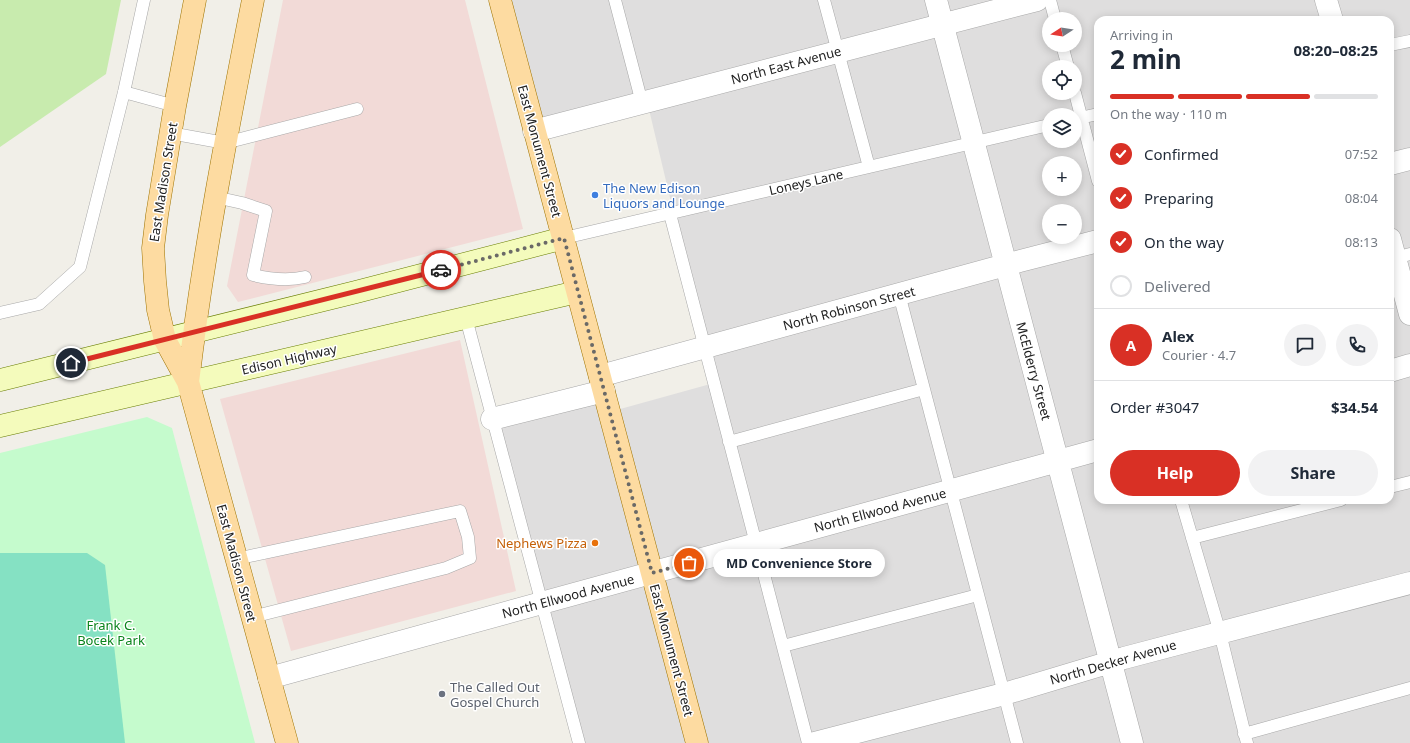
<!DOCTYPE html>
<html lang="en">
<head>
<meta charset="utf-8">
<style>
	:root { --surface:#fff; --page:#f2f2f3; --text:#1f2937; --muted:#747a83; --line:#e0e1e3; --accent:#d93025 }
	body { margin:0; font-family:"Noto Sans",sans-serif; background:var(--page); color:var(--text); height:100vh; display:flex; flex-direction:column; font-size:15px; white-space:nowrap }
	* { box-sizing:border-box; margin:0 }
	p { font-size:13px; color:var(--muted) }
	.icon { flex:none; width:22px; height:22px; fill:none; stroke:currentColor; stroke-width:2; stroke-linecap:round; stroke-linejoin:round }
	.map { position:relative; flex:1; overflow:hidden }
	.sheet { position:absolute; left:1094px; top:16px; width:300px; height:488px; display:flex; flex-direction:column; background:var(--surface); border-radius:12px; box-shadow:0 2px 10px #0003 }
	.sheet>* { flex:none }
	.needle { width:26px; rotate:258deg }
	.fabs { position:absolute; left:1042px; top:12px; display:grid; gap:8px }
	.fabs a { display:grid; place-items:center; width:40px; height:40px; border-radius:50%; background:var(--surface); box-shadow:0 2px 10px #0003; font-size:20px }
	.pin { position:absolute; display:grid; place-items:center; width:34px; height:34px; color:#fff; margin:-17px; border:2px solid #fff; border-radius:50%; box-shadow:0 1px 4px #0007 }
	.courier { position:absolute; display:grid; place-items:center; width:40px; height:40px; margin:-20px; border:3px solid #d93025; border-radius:50%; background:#fff; color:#222; box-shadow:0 1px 5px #0007 }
	.bubble { position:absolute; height:28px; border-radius:14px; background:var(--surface); box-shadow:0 2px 10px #0003; font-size:13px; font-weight:700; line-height:28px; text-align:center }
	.head em { font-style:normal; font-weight:700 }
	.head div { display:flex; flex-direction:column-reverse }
	.head { display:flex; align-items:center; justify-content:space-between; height:68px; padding:0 16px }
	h1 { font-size:26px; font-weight:700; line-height:30px }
	.bar { display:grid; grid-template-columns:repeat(4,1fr); gap:6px 4px; align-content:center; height:48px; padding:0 16px }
	.bar i { height:5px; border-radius:3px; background:var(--line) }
	.bar .on { background:var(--accent) }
	.bar p { grid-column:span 4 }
	.line { display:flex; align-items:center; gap:10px; padding:0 16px; border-top:1px solid var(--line) }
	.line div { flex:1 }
	.round { display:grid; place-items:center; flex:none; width:42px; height:42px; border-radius:21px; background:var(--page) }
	ol { padding:0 16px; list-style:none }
	li { display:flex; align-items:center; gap:12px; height:44px }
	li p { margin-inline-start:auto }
	li .icon { padding:4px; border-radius:50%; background:var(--accent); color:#fff; stroke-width:4 }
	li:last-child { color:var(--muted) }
	li i { width:22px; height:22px; border:2px solid var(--line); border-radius:50% }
	.primary-button { display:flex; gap:8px; margin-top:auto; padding:8px 16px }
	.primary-button a { flex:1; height:46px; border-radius:24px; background:var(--accent); color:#fff; font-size:16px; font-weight:700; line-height:46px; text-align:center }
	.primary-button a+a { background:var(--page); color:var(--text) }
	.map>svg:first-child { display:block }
	.residential { fill:#dfdede; fill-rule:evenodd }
	.commercial { fill:#f2dad7 }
	.grass { fill:#c8ebae }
	.park { fill:#c5fbcd }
	.pitch { fill:#85e1c3 }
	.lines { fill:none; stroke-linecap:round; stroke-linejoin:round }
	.service-casing { stroke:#a8a8a8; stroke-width:13 }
	.minor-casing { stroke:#a8a8a8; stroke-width:23 }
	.secondary-casing { stroke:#687d03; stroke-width:23 }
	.primary-casing { stroke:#9e7300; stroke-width:23 }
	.service { stroke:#fff; stroke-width:12 }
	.minor { stroke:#fff; stroke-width:22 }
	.secondary { stroke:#f4fbbc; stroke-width:22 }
	.primary { stroke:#fddba1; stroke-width:22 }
	.done { stroke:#6a6967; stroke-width:4; stroke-dasharray:0 7.2 }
	.route { stroke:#d93025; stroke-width:5 }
	.shop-dot { fill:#3f7fe0; stroke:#fff; stroke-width:1.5 }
	.food-dot { fill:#e8710a; stroke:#fff; stroke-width:1.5 }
	.worship-dot { fill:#6b7280; stroke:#fff; stroke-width:1.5 }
	.labels { text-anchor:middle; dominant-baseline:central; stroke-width:3; stroke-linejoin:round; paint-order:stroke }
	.street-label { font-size:13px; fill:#212121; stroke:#fff }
	.shop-label { font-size:13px; fill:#366cbe; stroke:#fff; text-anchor:start }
	.food-label { font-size:13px; fill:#c56008; stroke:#fff; text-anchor:end }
	.park-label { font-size:13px; fill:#0a841c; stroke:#fff }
	.worship-label { font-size:13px; fill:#5b616d; stroke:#fff; text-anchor:start }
</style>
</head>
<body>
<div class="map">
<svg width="1410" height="743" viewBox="0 0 1410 743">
	<rect width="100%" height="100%" fill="#f1efe8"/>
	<path class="residential" d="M502,0H1410V743H582L495,419L607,392L613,411L714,383L647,101L536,130ZM1049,19H1075V45H1049ZM1098,20H1390V500H1098ZM1049,67H1075V93H1049ZM1049,115H1075V141H1049ZM1049,163H1075V189H1049ZM1049,211H1075V237H1049Z"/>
	<path class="commercial" d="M283,0H465L523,229L238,302L227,286Z
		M460,340L516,591L291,651L220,399Z"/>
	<path class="grass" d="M0,0H121L106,74L0,147Z"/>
	<path class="park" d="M147,417L172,428L255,743H0V453Z"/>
	<path class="pitch" d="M0,553H87L105,565L125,743H0Z"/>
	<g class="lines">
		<defs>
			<path id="service" d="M615,0L642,103
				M824,0L869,167
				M1050,0L1055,19
				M1062,45L1068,67
				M1390,45L1410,41
				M124,92L175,106
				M1075,93L1098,181
				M1075,119L1098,114
				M170,133L225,143L357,109
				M215,197L242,203L266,211L253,275C270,279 288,281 305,277
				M670,214L808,743
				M564,238L1049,125
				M1391,259L1410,254
				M899,294L1017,743
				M0,313L39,304L80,267L124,92L144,0
				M466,318L579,743
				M729,442L924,389
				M1390,487L1410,482
				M1181,500L1220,633L1247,743
				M1192,538L1341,500
				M236,559L460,511L468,537L470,558L446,568L252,617
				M783,646L978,595
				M1244,734L1410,688"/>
			<path id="minor" d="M936,0L1132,743
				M1326,0L1332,20
				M534,131L1037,0
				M1390,164L1410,159
				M1390,239L1410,314
				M1390,371L1410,365
				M600,376L1020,261L1098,241
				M492,419L604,391
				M269,678L1098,450
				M815,743L1004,694L1124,658L1410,583"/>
			<path id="secondary" d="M0,380L356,292L564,238
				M0,426L577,292"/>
			<path id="primary" d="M195,0L175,106L157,215L153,248L155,281L158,310L165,340L188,382L287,743
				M500,0L697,743
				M188,382C203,254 228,127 253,0"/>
		</defs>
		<use href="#service" class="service-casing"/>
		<use href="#minor" class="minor-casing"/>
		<use href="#secondary" class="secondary-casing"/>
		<use href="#primary" class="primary-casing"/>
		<use href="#service" class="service"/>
		<use href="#minor" class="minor"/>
		<use href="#secondary" class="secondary"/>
		<use href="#primary" class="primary"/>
	</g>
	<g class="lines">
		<path class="done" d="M441,270L564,238L652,573L689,563"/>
		<path class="route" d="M71,363L441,270"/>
	</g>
	<circle class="shop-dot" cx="595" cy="195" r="4"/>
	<circle class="food-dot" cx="595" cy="543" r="4"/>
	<circle class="worship-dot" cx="442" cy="694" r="4"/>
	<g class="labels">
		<g class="street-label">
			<text transform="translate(786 65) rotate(-15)">North East Avenue</text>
			<text transform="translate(540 151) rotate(75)">East Monument Street</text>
			<text transform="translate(163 182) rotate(-81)">East Madison Street</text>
			<text transform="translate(806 182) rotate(-13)">Loneys Lane</text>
			<text transform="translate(849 308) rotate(-15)">North Robinson Street</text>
			<text transform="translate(289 359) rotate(-13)">Edison Highway</text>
			<text transform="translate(1034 371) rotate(75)">McElderry Street</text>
			<text transform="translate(880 510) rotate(-15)">North Ellwood Avenue</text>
			<text transform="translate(237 563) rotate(75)">East Madison Street</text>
			<text transform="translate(568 596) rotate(-15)">North Ellwood Avenue</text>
			<text transform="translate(672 650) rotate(75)">East Monument Street</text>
			<text transform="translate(1113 662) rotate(-16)">North Decker Avenue</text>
		</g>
		<g class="shop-label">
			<text x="603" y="188">The New Edison<tspan x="603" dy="15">Liquors and Lounge</tspan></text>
		</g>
		<g class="food-label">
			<text x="587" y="543">Nephews Pizza</text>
		</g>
		<g class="park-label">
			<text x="111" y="625">Frank C.<tspan x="111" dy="15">Bocek Park</tspan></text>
		</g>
		<g class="worship-label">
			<text x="450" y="687">The Called Out<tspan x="450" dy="15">Gospel Church</tspan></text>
		</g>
	</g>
</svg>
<div class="fabs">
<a><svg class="needle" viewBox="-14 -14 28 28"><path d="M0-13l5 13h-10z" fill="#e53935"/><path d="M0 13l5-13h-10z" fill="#747a83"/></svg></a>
<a><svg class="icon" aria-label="locate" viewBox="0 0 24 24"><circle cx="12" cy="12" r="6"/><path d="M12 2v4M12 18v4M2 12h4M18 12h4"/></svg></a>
<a><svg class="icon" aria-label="layers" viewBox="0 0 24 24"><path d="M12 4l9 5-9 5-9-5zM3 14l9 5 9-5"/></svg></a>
<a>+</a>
<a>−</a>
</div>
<div class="pin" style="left:689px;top:563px;background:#ea580c"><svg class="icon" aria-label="bag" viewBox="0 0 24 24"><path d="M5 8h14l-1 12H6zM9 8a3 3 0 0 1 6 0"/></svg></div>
<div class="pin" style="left:71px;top:363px;background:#1f2937"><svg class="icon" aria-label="home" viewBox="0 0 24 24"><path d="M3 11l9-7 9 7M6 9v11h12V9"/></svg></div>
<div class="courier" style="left:441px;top:270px"><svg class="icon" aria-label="car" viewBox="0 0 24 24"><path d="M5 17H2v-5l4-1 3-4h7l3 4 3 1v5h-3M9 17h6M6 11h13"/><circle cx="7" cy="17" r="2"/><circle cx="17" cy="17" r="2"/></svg></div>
<div class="bubble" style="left:713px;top:549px;width:172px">MD Convenience Store</div>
<section class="sheet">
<div class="head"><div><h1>2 min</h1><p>Arriving in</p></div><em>08:20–08:25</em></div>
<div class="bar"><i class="on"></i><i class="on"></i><i class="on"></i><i></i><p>On the way · 110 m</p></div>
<ol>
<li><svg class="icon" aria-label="check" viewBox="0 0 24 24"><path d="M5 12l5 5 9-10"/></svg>Confirmed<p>07:52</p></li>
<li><svg class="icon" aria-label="check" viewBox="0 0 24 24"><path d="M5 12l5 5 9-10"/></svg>Preparing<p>08:04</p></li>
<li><svg class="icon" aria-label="check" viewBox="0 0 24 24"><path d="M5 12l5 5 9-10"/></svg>On the way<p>08:13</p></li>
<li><i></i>Delivered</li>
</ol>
<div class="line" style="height:72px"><b class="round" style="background:var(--accent);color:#fff">A</b><div><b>Alex</b><p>Courier · 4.7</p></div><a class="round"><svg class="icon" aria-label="chat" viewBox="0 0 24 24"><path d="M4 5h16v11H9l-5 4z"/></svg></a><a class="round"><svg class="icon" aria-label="phone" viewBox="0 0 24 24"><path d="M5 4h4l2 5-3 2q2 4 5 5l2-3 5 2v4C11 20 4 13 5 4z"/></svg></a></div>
<div class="line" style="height:52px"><div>Order #3047</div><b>$34.54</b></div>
<div class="primary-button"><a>Help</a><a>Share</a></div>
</section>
</div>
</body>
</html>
